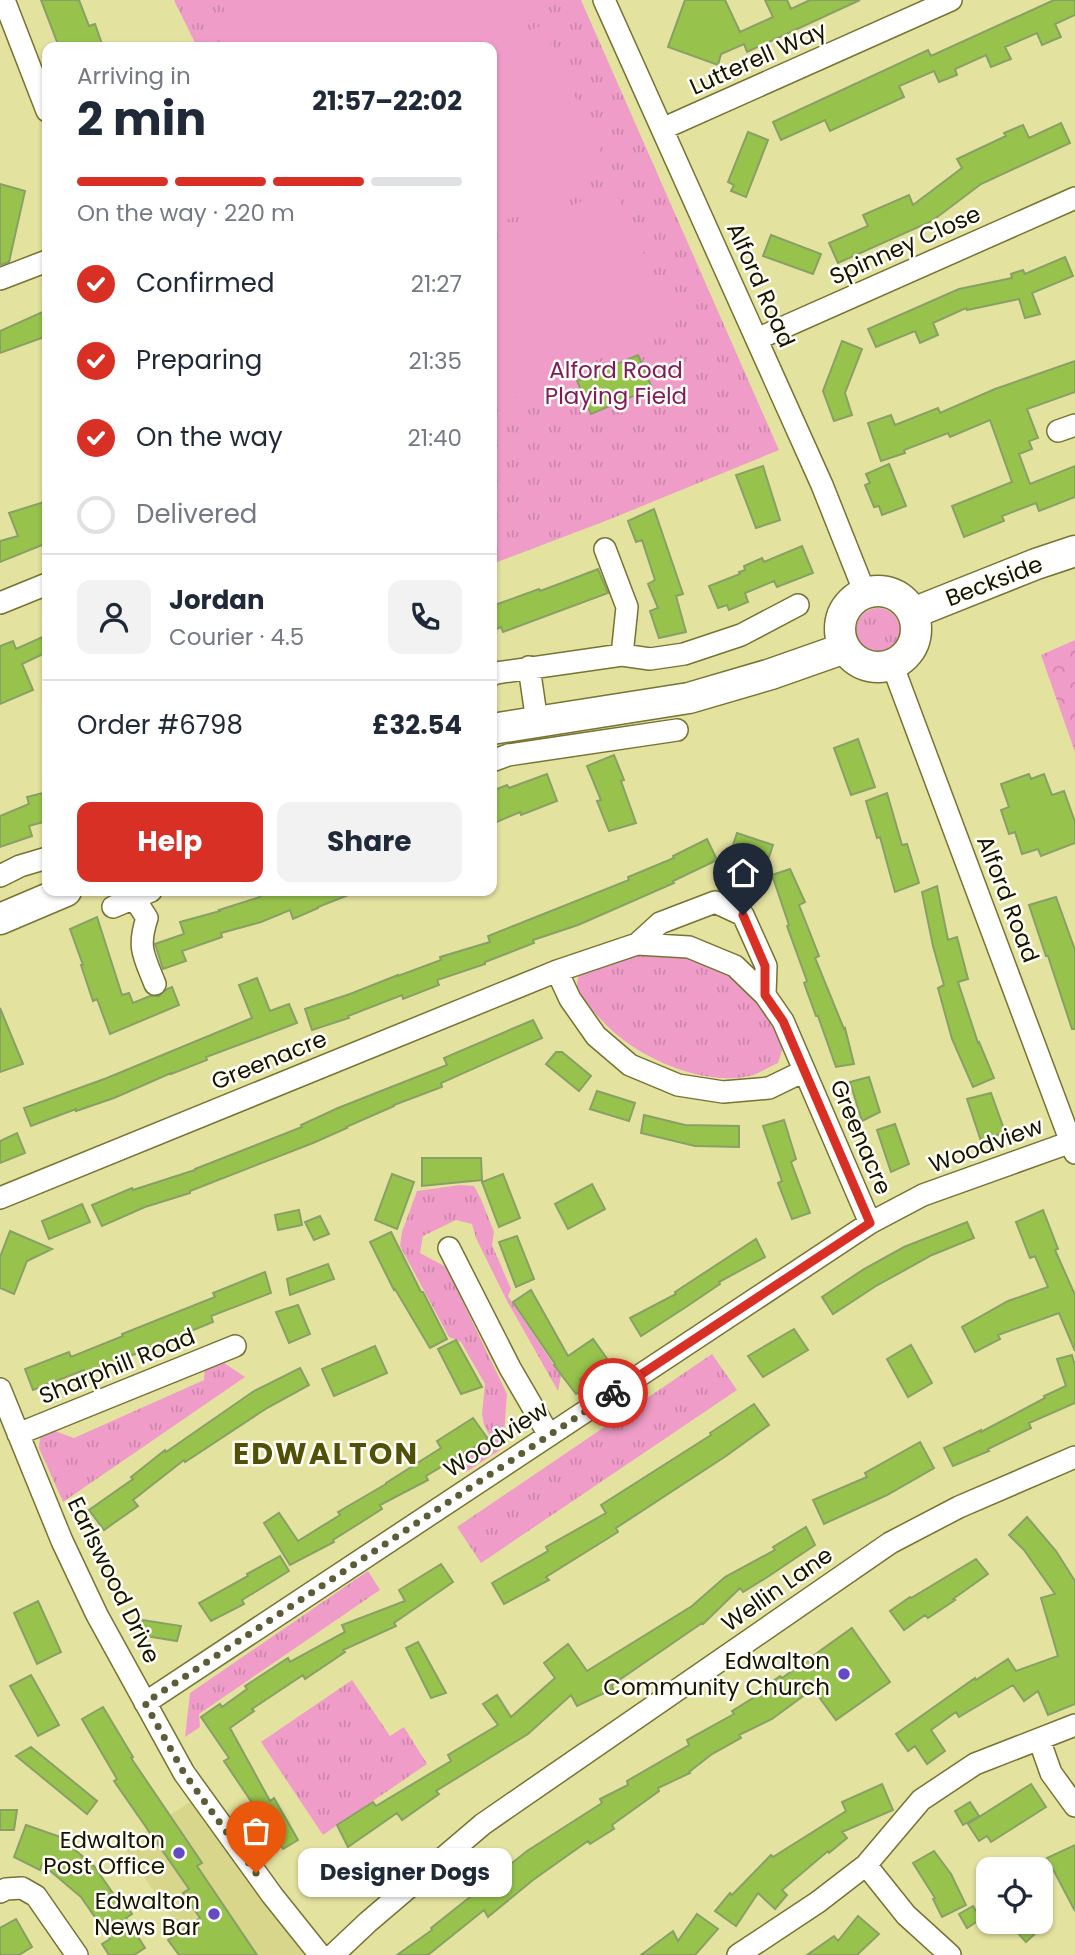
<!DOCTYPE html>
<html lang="en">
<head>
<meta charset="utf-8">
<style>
	:root { --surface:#fff; --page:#f2f2f3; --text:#1f2937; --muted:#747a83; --line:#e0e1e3; --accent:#d93025 }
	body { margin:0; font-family:Poppins,sans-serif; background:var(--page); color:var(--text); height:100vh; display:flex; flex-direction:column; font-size:26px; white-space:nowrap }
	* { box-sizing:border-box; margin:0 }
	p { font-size:23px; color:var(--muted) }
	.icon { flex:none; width:38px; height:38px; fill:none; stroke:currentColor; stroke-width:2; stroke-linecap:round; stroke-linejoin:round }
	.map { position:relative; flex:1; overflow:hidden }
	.details { position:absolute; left:42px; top:42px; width:455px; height:854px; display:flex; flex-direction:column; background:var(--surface); border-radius:14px; box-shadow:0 2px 5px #0004 }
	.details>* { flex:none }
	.tools { position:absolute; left:976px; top:1857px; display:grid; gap:14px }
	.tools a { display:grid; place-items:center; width:77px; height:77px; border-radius:14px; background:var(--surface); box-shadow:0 2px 5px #0004; font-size:35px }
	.pin { position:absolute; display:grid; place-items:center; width:60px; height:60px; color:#fff; margin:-72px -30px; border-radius:50% 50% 50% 0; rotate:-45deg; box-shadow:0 0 7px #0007 }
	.pin .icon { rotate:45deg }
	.courier { position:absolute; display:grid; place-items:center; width:70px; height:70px; margin:-35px; border:5px solid #d93025; border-radius:50%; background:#fff; color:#222; box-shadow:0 2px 9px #0007 }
	.bubble { position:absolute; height:49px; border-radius:14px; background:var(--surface); box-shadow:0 2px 5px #0004; font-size:23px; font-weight:700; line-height:49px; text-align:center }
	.headline em { font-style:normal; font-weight:700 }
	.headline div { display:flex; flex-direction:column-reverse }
	.headline { display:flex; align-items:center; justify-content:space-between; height:119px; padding:0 35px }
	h1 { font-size:46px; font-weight:700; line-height:52px }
	.bar { display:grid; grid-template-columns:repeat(4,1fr); gap:10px 7px; align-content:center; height:84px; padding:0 35px }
	.bar i { height:9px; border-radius:5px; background:var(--line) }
	.bar .current { background:var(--accent) }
	.bar p { grid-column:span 4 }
	.line { display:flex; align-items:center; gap:18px; padding:0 35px; border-top:2px solid var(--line) }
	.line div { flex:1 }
	.round { display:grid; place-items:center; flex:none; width:74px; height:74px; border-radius:14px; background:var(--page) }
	ol { padding:0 35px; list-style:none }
	li { display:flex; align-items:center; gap:21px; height:77px }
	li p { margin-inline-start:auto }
	li .icon { padding:7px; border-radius:50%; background:var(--accent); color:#fff; stroke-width:4 }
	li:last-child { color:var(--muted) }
	li i { width:38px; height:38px; border:4px solid var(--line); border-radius:50% }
	.cta { display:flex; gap:14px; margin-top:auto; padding:14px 35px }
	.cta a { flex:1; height:80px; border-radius:14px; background:var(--accent); color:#fff; font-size:28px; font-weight:700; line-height:80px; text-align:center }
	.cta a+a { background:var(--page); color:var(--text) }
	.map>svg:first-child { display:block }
	.built { fill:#d8d68b }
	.grass { fill:url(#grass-tufts) }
	.forest { fill:url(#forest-crowns) }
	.pitch { fill:#ef9dc8 }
	.building { fill:#97c34c; stroke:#88a066; stroke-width:2 }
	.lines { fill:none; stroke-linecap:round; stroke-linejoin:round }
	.street-casing { stroke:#767333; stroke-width:24 }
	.secondary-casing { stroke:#767333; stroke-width:33 }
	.street { stroke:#fff; stroke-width:21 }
	.secondary { stroke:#fff; stroke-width:30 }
	.done { stroke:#5d5c38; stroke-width:7; stroke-dasharray:0 12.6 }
	.route { stroke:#d93025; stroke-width:9 }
	.poi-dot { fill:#624bc4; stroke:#fffff8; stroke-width:2.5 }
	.labels { text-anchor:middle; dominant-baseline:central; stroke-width:5; stroke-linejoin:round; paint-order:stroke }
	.street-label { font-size:23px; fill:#151400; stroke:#fffff8 }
	.park-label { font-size:23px; fill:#7f1b5b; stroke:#fffff8 }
	.poi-label { font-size:23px; fill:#151400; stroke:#fffff8; text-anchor:end }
	.district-label { font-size:30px; font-weight:bold; letter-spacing:2px; fill:#524f08; stroke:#fffff8 }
</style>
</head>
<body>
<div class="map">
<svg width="1075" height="1955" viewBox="0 0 1075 1955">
	<defs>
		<pattern id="grass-tufts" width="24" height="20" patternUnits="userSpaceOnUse" patternTransform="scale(1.75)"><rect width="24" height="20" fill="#ef9dc8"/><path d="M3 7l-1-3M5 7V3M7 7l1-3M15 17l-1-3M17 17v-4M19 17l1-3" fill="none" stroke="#cc86aa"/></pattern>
		<pattern id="forest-crowns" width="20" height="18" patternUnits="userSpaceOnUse" patternTransform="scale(1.75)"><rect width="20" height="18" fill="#ef9dc8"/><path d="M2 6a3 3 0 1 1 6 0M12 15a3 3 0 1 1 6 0" fill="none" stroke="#cc86aa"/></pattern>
	</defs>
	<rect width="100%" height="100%" fill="#e4e29f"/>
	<path class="built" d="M193,1800L302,1950L303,1955H197L123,1846Z"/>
	<path class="grass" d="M174,0H581L779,450L608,520L492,564V47H197Z
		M856 630a22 22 0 1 1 44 0a22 22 0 1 1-44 0Z
		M665,954L700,961L732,978L759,1001L783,1047L778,1063C770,1066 762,1072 753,1075C714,1086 662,1067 629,1044C608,1030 591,1009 576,990L579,972L633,955Z
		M460,1185L474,1186L481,1199L494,1232L492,1245L511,1289L508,1296L561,1376L558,1391L506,1299L476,1238L472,1224L456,1220L423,1236L420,1253L446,1267L507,1394L503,1448L466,1472L457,1464L487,1445L489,1434L484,1425L482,1414L485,1384L461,1342L449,1337L400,1246L402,1232L417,1191Z
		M712,1354L737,1390L481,1563L457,1527Z
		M218,1359L245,1377L63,1502L39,1448L40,1436L52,1430L74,1438L204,1380L205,1364Z
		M368,1571L380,1590L199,1714L200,1727L185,1737L190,1693Z
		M352,1680L390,1736L404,1727L427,1764L323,1835L261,1742Z"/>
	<path class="forest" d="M1075,640V752L1041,655Z"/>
	<path class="pitch" d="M220,0H526L533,14L460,47H242Z
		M542,25L610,172L492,227V48Z
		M613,187L676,324L492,408V242Z"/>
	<path class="building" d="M41,0H79L89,26L95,24L103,47H59Z
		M685,0H725L740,32L773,17L765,0H787L791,9L810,0H860L747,52L744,44L721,54L718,65L668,47Z
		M1054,0H1075V15L1055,24L1061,37L1042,45L1037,33L1005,47L1011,59L991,67L986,55L955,69L957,75L939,82L934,71L899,86L904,97L830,131L825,120L781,140L773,122L928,50L931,56Z
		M1061,123L1070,143L981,184L932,221L838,263L829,243L868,226L863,215L909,195L913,205L962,168L957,159L1006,136L1004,133L1023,125L1029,138Z
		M748,132L768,140L746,197L731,191L734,185L728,182Z
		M0,184L25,191L9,262L0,265Z
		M771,235L821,254L813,274L763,256Z
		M1065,257L1073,276L1032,293L1040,314L1025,318L1019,299L967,310L966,308L933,323L938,335L920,343L915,331L876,347L868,329L959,289L1012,278L1011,274L1023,270L1025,274Z
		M47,310V336L0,353V331Z
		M842,341L862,349L845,393L852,415L834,421L823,391Z
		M638,355L652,388L591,414L577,381Z
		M1075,361V392L1027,409L1038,438L1029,441L1032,449L1019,454L1030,484L1075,466V497L1039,511L1036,503L1002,516L1004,521L964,537L952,506L1012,482L990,420L950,437L948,433L904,450L905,453L881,461L868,423L891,415L895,425L938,408L940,413L995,389Z
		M889,464L906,506L882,515L879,506L874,507L865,485L870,483L866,474Z
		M763,466L780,520L756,528L736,475Z
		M47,501V543L0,562V541L18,536L9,513Z
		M654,509L683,594L676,596L686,632L659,638L650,611L658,608L648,584L655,580L642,540L636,542L628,521Z
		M802,546L813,573L777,587L774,581L745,593L748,602L729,610L727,605L718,608L709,586L740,574L739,572L745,570L744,566L762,558L764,562Z
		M598,569L608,593L503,632L501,627L492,631V606L539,589L540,591L567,581Z
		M47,635V652L22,664L33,690L0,704V646L13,641L16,649Z
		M858,739L875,787L851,795L834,748Z
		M614,755L624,780L621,781L636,823L609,831L597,801L601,800L587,766Z
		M547,774L557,801L521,815L520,812L492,824V791L507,785L509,788Z
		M1029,774L1031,779L1044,774L1052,795L1064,791L1075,822V843L1041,856L1038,849L1022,854L1015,832L1009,834L1001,810L1009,807L1001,784Z
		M47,792V821L29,826L32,836L0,847V816L29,804L27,797Z
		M887,793L902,845L907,844L919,883L895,892L880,837L877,838L866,801Z
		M737,833L773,845L767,863L731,851Z
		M707,839L717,860L673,881L674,883L578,925L533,940L534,943L485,962V964L437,980L439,985L403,999L402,995L348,1016L349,1018L312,1030L305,1009L350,994L398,975V976L441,960L440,957L490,942L488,936L629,880L628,877L674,858L673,856Z
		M790,869L805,902L799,905L819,956L815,958L844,1029L845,1028L854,1064L836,1067L818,1016H816L804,983L807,981L787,926L789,925L772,875Z
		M937,886L948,940L957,937L968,979L958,982L978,1043L979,1042L994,1078L973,1087L952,1039L938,988L944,985L933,946L922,892Z
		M257,891H356V892L318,907V908L293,919L290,910L261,922L221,933L222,937L182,951L186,961L163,969L155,944L184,934L180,922L220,911L219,910L260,897Z
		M1056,897L1075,950V1029H1072L1048,956H1046L1029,905Z
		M97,917L122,995L129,993L133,1003L150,996H159L167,989L172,987L179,1005L110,1034L97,999L93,1001L81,965H83L70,929Z
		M257,978L270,1011L289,1004L297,1023L206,1057L207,1060L171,1074V1073L114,1098L76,1111V1109L31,1126L24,1108L107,1078L252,1018L239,985Z
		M0,1008L23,1064L0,1072Z
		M533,1020L542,1038L441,1083L442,1087L394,1105V1106L346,1127L347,1128L313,1143L190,1191V1193L145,1207L102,1226L92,1205L132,1188L133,1190L195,1170V1169L302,1127L301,1125L338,1108L447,1065L444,1058Z
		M556,1052H562L591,1076L579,1091L546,1064Z
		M869,1077L880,1112L862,1121L850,1082Z
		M597,1091L635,1103L629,1121L590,1109Z
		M991,1093L1005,1132L981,1141L967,1099Z
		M644,1115L685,1125L739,1126V1147L695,1146L641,1133Z
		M784,1120L796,1159L791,1162L810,1213L792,1219L778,1183L782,1181L763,1126Z
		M895,1124L909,1164L891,1172L877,1130Z
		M17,1133L25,1153L0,1163V1141Z
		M422,1158H481L482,1180L422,1186Z
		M392,1174L414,1182L397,1229L375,1220Z
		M503,1174L520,1218L499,1227L482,1182Z
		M592,1184L605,1209L568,1229L555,1204Z
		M82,1204L90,1222L49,1239L42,1221Z
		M299,1210L302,1225L278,1230L275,1215Z
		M1043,1210L1058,1249L1055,1250L1075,1295V1351L1059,1313L998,1335L1000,1339L975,1352L962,1327L1008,1301L1048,1287L1035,1256L1030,1258L1016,1222Z
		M320,1216L329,1234L314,1240L305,1222Z
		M967,1222L974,1238L932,1255L876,1286L833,1314L822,1297L864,1269L904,1247Z
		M10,1231L52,1249L27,1261L14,1294L0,1288V1257Z
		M391,1232L421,1292H423L447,1339L430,1348L395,1289L394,1290L370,1242Z
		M517,1236L534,1279L516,1287L499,1242Z
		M756,1239L765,1257L719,1282L720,1284L686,1307L641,1336L630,1318L676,1294L675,1292Z
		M328,1264L334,1279L290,1295L287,1279Z
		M265,1272L271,1293L211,1316L213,1322L123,1359L86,1374L84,1370L33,1390L25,1369L69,1352L71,1357L123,1336L122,1334L215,1297L213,1293Z
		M531,1290L568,1356L593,1339L608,1360L580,1379L585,1388L576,1394L554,1365L555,1364L513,1302Z
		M298,1305L310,1334L289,1343L276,1312Z
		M794,1329L808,1350L763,1377L748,1356Z
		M456,1340L482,1387L461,1394L438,1349Z
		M911,1345L932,1383L908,1397L887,1359Z
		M375,1346L387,1373L334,1396L322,1369Z
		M1072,1355L1075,1366V1403L1029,1423L1031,1428L988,1449L989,1451L953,1466L944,1448L981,1430V1432L1045,1398L1044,1396L1066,1386L1057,1359Z
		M300,1368L309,1385L267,1408L185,1462L184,1460L133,1500L138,1506L104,1530L89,1510L133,1479L131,1477L165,1450L166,1452L254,1391Z
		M754,1404L769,1425L726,1456L616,1528L618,1532L546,1577L549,1580L504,1604L492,1583L548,1551L546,1547L606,1513L601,1505L711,1435L710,1433Z
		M473,1418L488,1439L426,1476L428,1480L380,1505L382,1509L333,1540L334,1542L290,1565L264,1523L279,1513L298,1541L340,1515L338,1512L386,1484V1483L441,1448L437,1441Z
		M920,1442L934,1468L887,1495L824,1524L813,1500L867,1477L865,1473Z
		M1027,1517L1056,1551L1075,1581V1704L1048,1715L1038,1691L1024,1701L1013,1685L959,1717L956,1712L931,1730L945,1751L927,1764L915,1746L908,1751L896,1734L975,1678L976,1680L1008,1659L1016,1671L1058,1656L1041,1598L1055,1594L1024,1550L1009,1535Z
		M806,1527L815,1545L769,1576L743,1592L740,1588L703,1624L702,1623L612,1685L613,1689L577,1706L571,1695L528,1734L436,1791L439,1794L402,1820L397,1813L348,1847L337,1825L373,1802L376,1806L451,1761L448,1755L498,1725L483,1704L497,1695L511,1717L555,1678L544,1663L568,1644L587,1671L692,1606L725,1577L775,1550L773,1547Z
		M280,1556L289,1571L242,1600L244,1604L211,1621L199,1603L248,1576L247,1574Z
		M976,1559L988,1574L953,1599L955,1600L928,1618L925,1615L904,1630L890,1611L910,1597L911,1598Z
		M441,1564L453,1582L394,1623L396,1626L343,1650L345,1652L305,1679L303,1675L252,1709L254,1711L230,1728L270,1801L274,1798L298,1840L283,1849L224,1761L229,1758L201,1717L220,1704L222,1707L247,1689L245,1686L288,1658L290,1662L345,1632L342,1625L405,1601L399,1590Z
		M38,1601L61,1652L37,1664L14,1613Z
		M142,1620L181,1626L177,1641L139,1635Z
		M852,1628L890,1682L836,1720L813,1689L772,1719L739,1735L741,1738L712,1754L689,1772L690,1773L658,1788L659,1791L612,1825L614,1829L590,1844L588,1841L533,1880L488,1917L484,1910L428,1955H397L432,1930L431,1928L475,1893L473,1890L497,1875L527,1851L602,1803L600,1799L628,1785L627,1781L689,1745L687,1740L734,1714L732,1711L761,1693L759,1691L780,1676L782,1678Z
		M418,1642L446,1693L431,1698L406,1648Z
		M31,1675L59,1725L38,1736L10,1686Z
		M103,1707L133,1757L131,1758L202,1863L197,1866L257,1955H179L168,1940L200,1918L183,1893L189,1889L114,1781L117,1779L82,1719Z
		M31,1747L97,1801L87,1814L16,1756Z
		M882,1784L893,1810L842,1832L847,1838L829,1853L828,1851L782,1890L787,1895L775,1909L758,1893L736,1926L715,1911L730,1893L732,1895L771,1855L773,1857L846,1811L842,1802Z
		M1031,1784L1046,1807L991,1842L987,1836L979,1841L968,1824Z
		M970,1802L979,1816L963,1825L955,1811Z
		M0,1810H17L14,1830H0Z
		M26,1825L72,1841L68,1844L94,1866L119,1902L123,1900L132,1914L126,1918L145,1948L134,1955H109L102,1944L110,1939L81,1897L42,1864L40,1870L14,1857Z
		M1075,1845V1911L1047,1858Z
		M934,1851L951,1874L966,1905L942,1917L933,1899L935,1898L913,1863Z
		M973,1906L981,1919L967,1928L959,1914Z
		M697,1914L718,1929L695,1955H641L673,1931L678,1941Z
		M858,1916L879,1934L857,1955H807L834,1936L838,1941Z
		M16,1919L32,1947L19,1955H0V1928Z
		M1008,1922H1030L1038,1931L1026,1942Z"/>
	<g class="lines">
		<defs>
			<path id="street" d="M4,0L47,111
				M604,0L822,485L865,593
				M662,129L951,0
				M0,279L47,261
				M757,339L1075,198
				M1058,431L1075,425
				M605,549L627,607L622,655
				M0,603L47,584
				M892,664L1075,1153
				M529,667L537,722
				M492,675L496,673L622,655L650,659L684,654L741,635L798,605
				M492,761L508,755L677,730
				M0,876L20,866L47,858
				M134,898L147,918C137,948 144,956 155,984
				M113,907L151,891
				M637,944L660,923L715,902L743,915L766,966L765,995
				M557,971L570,999L596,1036L630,1065L678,1085L723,1092L769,1088L804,1071
				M0,1198L557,971L637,944L689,947L735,966L765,995L783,1021L870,1223
				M449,1248L510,1368L549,1435
				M0,1389L62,1541L97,1615L184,1773L272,1895L320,1955
				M18,1434L235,1346
				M145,1703L870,1223L923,1195L1071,1142
				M1039,1739L1051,1773L1075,1806
				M866,1865L906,1915L950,1955
				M0,1892L6,1889L22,1888L36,1896L77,1955
				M333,1955L368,1922L483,1824L890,1543L959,1507L1075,1457
				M738,1955L818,1902L866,1865L921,1800L975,1764L1075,1725"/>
			<path id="secondary" d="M840 629a38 38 0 1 1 76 0a38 38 0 1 1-76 0Z
				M913,613L1036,564L1075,551
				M492,729L689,698L771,674L845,648
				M0,919L66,891"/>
		</defs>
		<use href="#street" class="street-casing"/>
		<use href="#secondary" class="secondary-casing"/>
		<use href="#street" class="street"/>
		<use href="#secondary" class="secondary"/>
	</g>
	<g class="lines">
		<path class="done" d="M256,1873L184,1773L145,1703L613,1393"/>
		<path class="route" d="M613,1393L870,1223L783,1021L765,995V966L743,915"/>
	</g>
	<g class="poi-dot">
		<circle cx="844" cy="1674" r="7"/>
		<circle cx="179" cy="1853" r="7"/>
		<circle cx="214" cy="1914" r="7"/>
	</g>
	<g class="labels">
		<g class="street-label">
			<text transform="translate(758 58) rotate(-24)">Lutterell Way</text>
			<text transform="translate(905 245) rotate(-24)">Spinney Close</text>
			<text transform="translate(761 285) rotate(66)">Alford Road</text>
			<text transform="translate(994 581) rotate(-21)">Beckside</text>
			<text transform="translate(1008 899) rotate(69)">Alford Road</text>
			<text transform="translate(269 1060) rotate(-22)">Greenacre</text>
			<text transform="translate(861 1137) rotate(67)">Greenacre</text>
			<text transform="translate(986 1145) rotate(-20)">Woodview</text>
			<text transform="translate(117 1366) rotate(-22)">Sharphill Road</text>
			<text transform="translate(496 1439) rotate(-33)">Woodview</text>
			<text transform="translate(114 1580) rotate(64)">Earlswood Drive</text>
			<text transform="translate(777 1589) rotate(-35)">Wellin Lane</text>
		</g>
		<g class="park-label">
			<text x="616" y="370">Alford Road<tspan x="616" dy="26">Playing Field</tspan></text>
		</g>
		<g class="poi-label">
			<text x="830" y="1661">Edwalton<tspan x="830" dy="26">Community Church</tspan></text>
			<text x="165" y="1840">Edwalton<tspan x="165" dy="26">Post Office</tspan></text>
			<text x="200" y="1901">Edwalton<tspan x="200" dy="26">News Bar</tspan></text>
		</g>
		<g class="district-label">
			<text x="326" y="1453">EDWALTON</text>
		</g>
	</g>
</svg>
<div class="tools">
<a><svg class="icon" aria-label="locate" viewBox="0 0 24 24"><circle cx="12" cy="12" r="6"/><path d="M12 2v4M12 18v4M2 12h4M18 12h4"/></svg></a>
</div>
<div class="pin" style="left:256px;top:1873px;background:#ea580c"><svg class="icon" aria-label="bag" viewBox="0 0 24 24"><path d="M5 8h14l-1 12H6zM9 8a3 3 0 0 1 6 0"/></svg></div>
<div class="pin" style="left:743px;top:915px;background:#1f2937"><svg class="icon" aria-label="home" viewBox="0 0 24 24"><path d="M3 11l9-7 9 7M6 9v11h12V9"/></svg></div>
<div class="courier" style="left:613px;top:1393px"><svg class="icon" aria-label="bike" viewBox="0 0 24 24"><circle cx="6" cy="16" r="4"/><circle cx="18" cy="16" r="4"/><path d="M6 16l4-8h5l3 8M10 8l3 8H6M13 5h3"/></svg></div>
<div class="bubble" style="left:298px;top:1848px;width:214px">Designer Dogs</div>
<section class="details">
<div class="headline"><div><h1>2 min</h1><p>Arriving in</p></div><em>21:57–22:02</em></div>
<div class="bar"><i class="current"></i><i class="current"></i><i class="current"></i><i></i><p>On the way · 220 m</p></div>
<ol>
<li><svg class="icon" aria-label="check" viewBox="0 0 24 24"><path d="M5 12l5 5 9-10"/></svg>Confirmed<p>21:27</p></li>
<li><svg class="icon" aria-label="check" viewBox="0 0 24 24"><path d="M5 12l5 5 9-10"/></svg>Preparing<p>21:35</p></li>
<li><svg class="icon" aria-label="check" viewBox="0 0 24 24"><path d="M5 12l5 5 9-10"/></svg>On the way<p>21:40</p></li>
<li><i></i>Delivered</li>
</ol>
<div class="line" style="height:126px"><a class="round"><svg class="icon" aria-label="person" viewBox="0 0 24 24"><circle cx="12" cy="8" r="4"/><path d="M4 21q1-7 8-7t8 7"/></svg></a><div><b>Jordan</b><p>Courier · 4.5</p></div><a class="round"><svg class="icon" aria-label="phone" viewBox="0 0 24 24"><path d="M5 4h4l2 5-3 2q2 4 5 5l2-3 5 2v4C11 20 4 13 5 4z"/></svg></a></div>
<div class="line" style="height:91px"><div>Order #6798</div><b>£32.54</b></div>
<div class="cta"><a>Help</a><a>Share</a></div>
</section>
</div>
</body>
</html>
